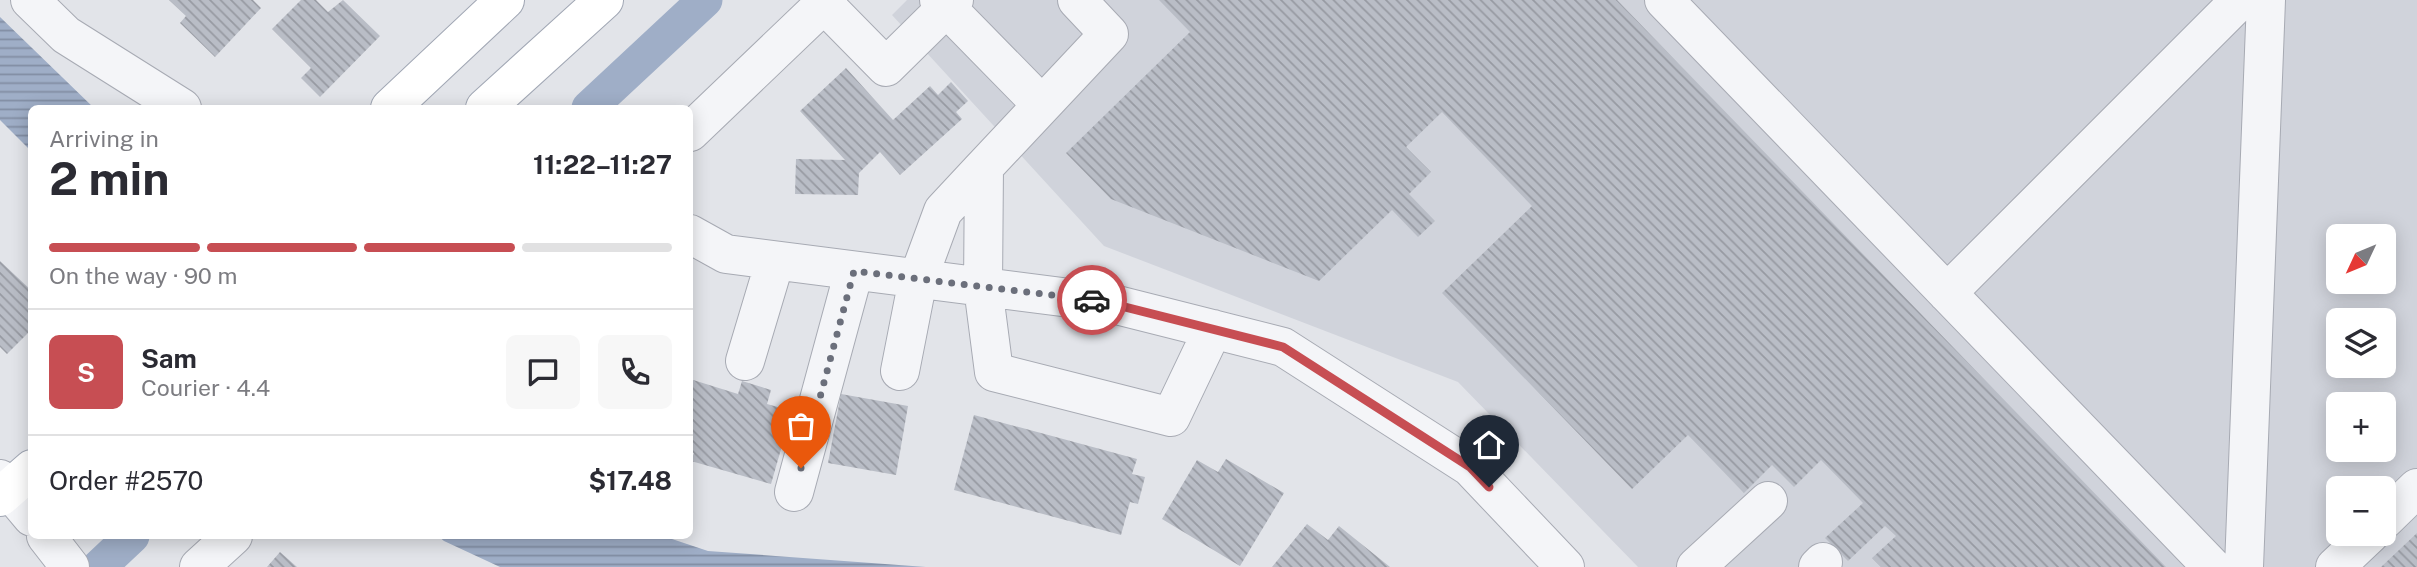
<!DOCTYPE html>
<html lang="en">
<head>
<meta charset="utf-8">
<style>
	:root { --surface:#fff; --page:#f7f7f7; --text:#2b2b33; --muted:#7c7c81; --line:#e1e1e2; --accent:#c74e53 }
	body { margin:0; font-family:"Public Sans",sans-serif; background:var(--page); color:var(--text); height:100vh; display:flex; flex-direction:column; font-size:26px; white-space:nowrap }
	* { box-sizing:border-box; margin:0 }
	p { font-size:23px; color:var(--muted) }
	.icon { flex:none; width:38px; height:38px; fill:none; stroke:currentColor; stroke-width:2; stroke-linecap:round; stroke-linejoin:round }
	.map { position:relative; flex:1; overflow:hidden }
	.side { position:absolute; left:28px; top:105px; width:665px; height:434px; display:flex; flex-direction:column; background:var(--surface); border-radius:10px; box-shadow:0 4px 18px #0003 }
	.side>* { flex:none }
	.needle { width:46px; rotate:226deg }
	.buttons { position:absolute; left:2326px; top:224px; display:grid; gap:14px }
	.buttons a { display:grid; place-items:center; width:70px; height:70px; border-radius:10px; background:var(--surface); box-shadow:0 4px 18px #0003; font-size:35px }
	.pin { position:absolute; display:grid; place-items:center; width:60px; height:60px; color:#fff; margin:-72px -30px; border-radius:50% 50% 50% 0; rotate:-45deg; box-shadow:0 0 7px #0007 }
	.pin .icon { rotate:45deg }
	.courier { position:absolute; display:grid; place-items:center; width:70px; height:70px; margin:-35px; border:5px solid #c74e53; border-radius:50%; background:#fff; color:#222; box-shadow:0 2px 9px #0007 }
	.head em { font-style:normal; font-weight:700 }
	.head div { display:flex; flex-direction:column-reverse }
	.head { display:flex; align-items:center; justify-content:space-between; height:119px; padding:0 21px }
	h1 { font-size:46px; font-weight:700; line-height:52px }
	.bar { display:grid; grid-template-columns:repeat(4,1fr); gap:10px 7px; align-content:center; height:84px; padding:0 21px }
	.bar i { height:9px; border-radius:5px; background:var(--line) }
	.bar .current { background:var(--accent) }
	.bar p { grid-column:span 4 }
	.line { display:flex; align-items:center; gap:18px; padding:0 21px; border-top:2px solid var(--line) }
	.line div { flex:1 }
	.round { display:grid; place-items:center; flex:none; width:74px; height:74px; border-radius:10px; background:var(--page) }
	.map>svg:first-child { display:block }
	.built { fill:#d0d3db; fill-rule:evenodd }
	.water { fill:url(#water-rules) }
	.lines { fill:none; stroke-linecap:round; stroke-linejoin:round }
	.canal { stroke:#9faec7; stroke-width:35 }
	.building { fill:url(#building-back-hatch) }
	.minor-casing { stroke:#a7aab3; stroke-width:40 }
	.major-casing { stroke:#a1a7b4; stroke-width:40 }
	.minor { stroke:#f4f5f8; stroke-width:38 }
	.major { stroke:#fff; stroke-width:38 }
	.done { stroke:#6b6f7b; stroke-width:7; stroke-dasharray:0 12.6 }
	.route { stroke:#c74e53; stroke-width:9 }
</style>
</head>
<body>
<div class="map">
<svg width="2417" height="567" viewBox="0 0 2417 567">
	<defs>
		<pattern id="water-rules" width="6" height="5" patternUnits="userSpaceOnUse" patternTransform="scale(1.75)"><rect width="6" height="5" fill="#9faec7"/><path d="M0 2.5h6" fill="none" stroke="#828ea3"/></pattern>
		<pattern id="building-back-hatch" width="6" height="6" patternUnits="userSpaceOnUse" patternTransform="scale(1.75)"><rect width="6" height="6" fill="#b9bdc6"/><path d="M-1 5l2 2M0 0l6 6M5-1l2 2" fill="none" stroke="#979aa2"/></pattern>
	</defs>
	<rect width="100%" height="100%" fill="#e2e4e9"/>
	<path class="built" d="M907,0H2417V567H1638L1458,382L1104,246L892,15ZM2338,236H2384V282H2338ZM2338,320H2384V366H2338ZM2338,404H2384V450H2338ZM2338,488H2384V534H2338Z"/>
	<path class="water" d="M0,17L94,108H32L31,151L0,120Z
		M438,536H663L708,551L926,567H500L444,541Z"/>
	<g class="lines">
		<path class="canal" d="M589,108L705,0
			M99,567L132,536"/>
	</g>
	<path class="building" d="M169,0H253L261,8L215,57L180,23L186,16Z
		M301,0H316L328,12L343,0L380,36L320,97L301,78L311,68L272,29Z
		M1159,0H1617L2166,567H1881L1872,558L1896,536L1885,526L1848,561L1825,538L1863,503L1821,460L1794,487L1772,465L1744,493L1688,435L1632,489L1442,293L1532,206L1442,112L1406,147L1431,172L1409,194L1435,221L1418,237L1392,210L1319,281L1111,199L1066,153L1190,32Z
		M846,68L893,120L930,86L938,95L951,82L968,101L956,112L962,119L900,175L880,152L859,173L858,195L795,194L796,159L845,160L800,111Z
		M0,261L32,291V329L7,354L0,347Z
		M690,379L738,394L742,381L771,390L767,404L792,411L771,484L691,461L694,453L690,452Z
		M841,394L908,406L896,475L828,463Z
		M974,415L1137,459L1132,474L1145,477L1138,504L1130,502L1121,535L954,490Z
		M1226,459L1284,493L1240,566L1162,519L1197,460L1218,472Z
		M1307,524L1328,540L1339,526L1390,567H1272Z
		M2417,533V567H2381Z
		M280,552L297,567H267Z"/>
	<g class="lines">
		<defs>
			<path id="minor" d="M30,0L66,35L182,108
				M939,0L1042,105
				M1664,0L2212,567
				M824,4L886,67L954,0
				M690,132L828,0
				M984,167L1109,34L1077,0
				M690,234L726,254L1109,303L1283,347L1470,467L1565,567
				M1947,293L2240,0
				M745,361L775,261
				M900,371L918,279L943,211L984,167L983,287L994,372L1171,417L1213,329
				M0,479L32,517
				M794,492L854,271
				M2384,520L2417,488
				M46,536L70,567
				M199,567L233,536
				M1696,567L1768,501
				M1818,567L1823,562
				M2244,567L2266,0
				M2335,567L2370,534"/>
			<path id="major" d="M390,108L505,0
				M485,108L604,0
				M0,497L32,469"/>
		</defs>
		<use href="#minor" class="minor-casing"/>
		<use href="#major" class="major-casing"/>
		<use href="#minor" class="minor"/>
		<use href="#major" class="major"/>
	</g>
	<g class="lines">
		<path class="done" d="M801,468L854,271L1092,300"/>
		<path class="route" d="M1092,300L1109,303L1283,347L1470,467L1489,487"/>
	</g>
</svg>
<div class="buttons">
<a><svg class="needle" viewBox="-14 -14 28 28"><path d="M0-13l5 13h-10z" fill="#e53935"/><path d="M0 13l5-13h-10z" fill="#7c7c81"/></svg></a>
<a><svg class="icon" aria-label="layers" viewBox="0 0 24 24"><path d="M12 4l9 5-9 5-9-5zM3 14l9 5 9-5"/></svg></a>
<a>+</a>
<a>−</a>
</div>
<div class="pin" style="left:801px;top:468px;background:#ea580c"><svg class="icon" aria-label="bag" viewBox="0 0 24 24"><path d="M5 8h14l-1 12H6zM9 8a3 3 0 0 1 6 0"/></svg></div>
<div class="pin" style="left:1489px;top:487px;background:#1f2937"><svg class="icon" aria-label="home" viewBox="0 0 24 24"><path d="M3 11l9-7 9 7M6 9v11h12V9"/></svg></div>
<div class="courier" style="left:1092px;top:300px"><svg class="icon" aria-label="car" viewBox="0 0 24 24"><path d="M5 17H2v-5l4-1 3-4h7l3 4 3 1v5h-3M9 17h6M6 11h13"/><circle cx="7" cy="17" r="2"/><circle cx="17" cy="17" r="2"/></svg></div>
<section class="side">
<div class="head"><div><h1>2 min</h1><p>Arriving in</p></div><em>11:22–11:27</em></div>
<div class="bar"><i class="current"></i><i class="current"></i><i class="current"></i><i></i><p>On the way · 90 m</p></div>
<div class="line" style="height:126px"><b class="round" style="background:var(--accent);color:#fff">S</b><div><b>Sam</b><p>Courier · 4.4</p></div><a class="round"><svg class="icon" aria-label="chat" viewBox="0 0 24 24"><path d="M4 5h16v11H9l-5 4z"/></svg></a><a class="round"><svg class="icon" aria-label="phone" viewBox="0 0 24 24"><path d="M5 4h4l2 5-3 2q2 4 5 5l2-3 5 2v4C11 20 4 13 5 4z"/></svg></a></div>
<div class="line" style="height:91px"><div>Order #2570</div><b>$17.48</b></div>
</section>
</div>
</body>
</html>
